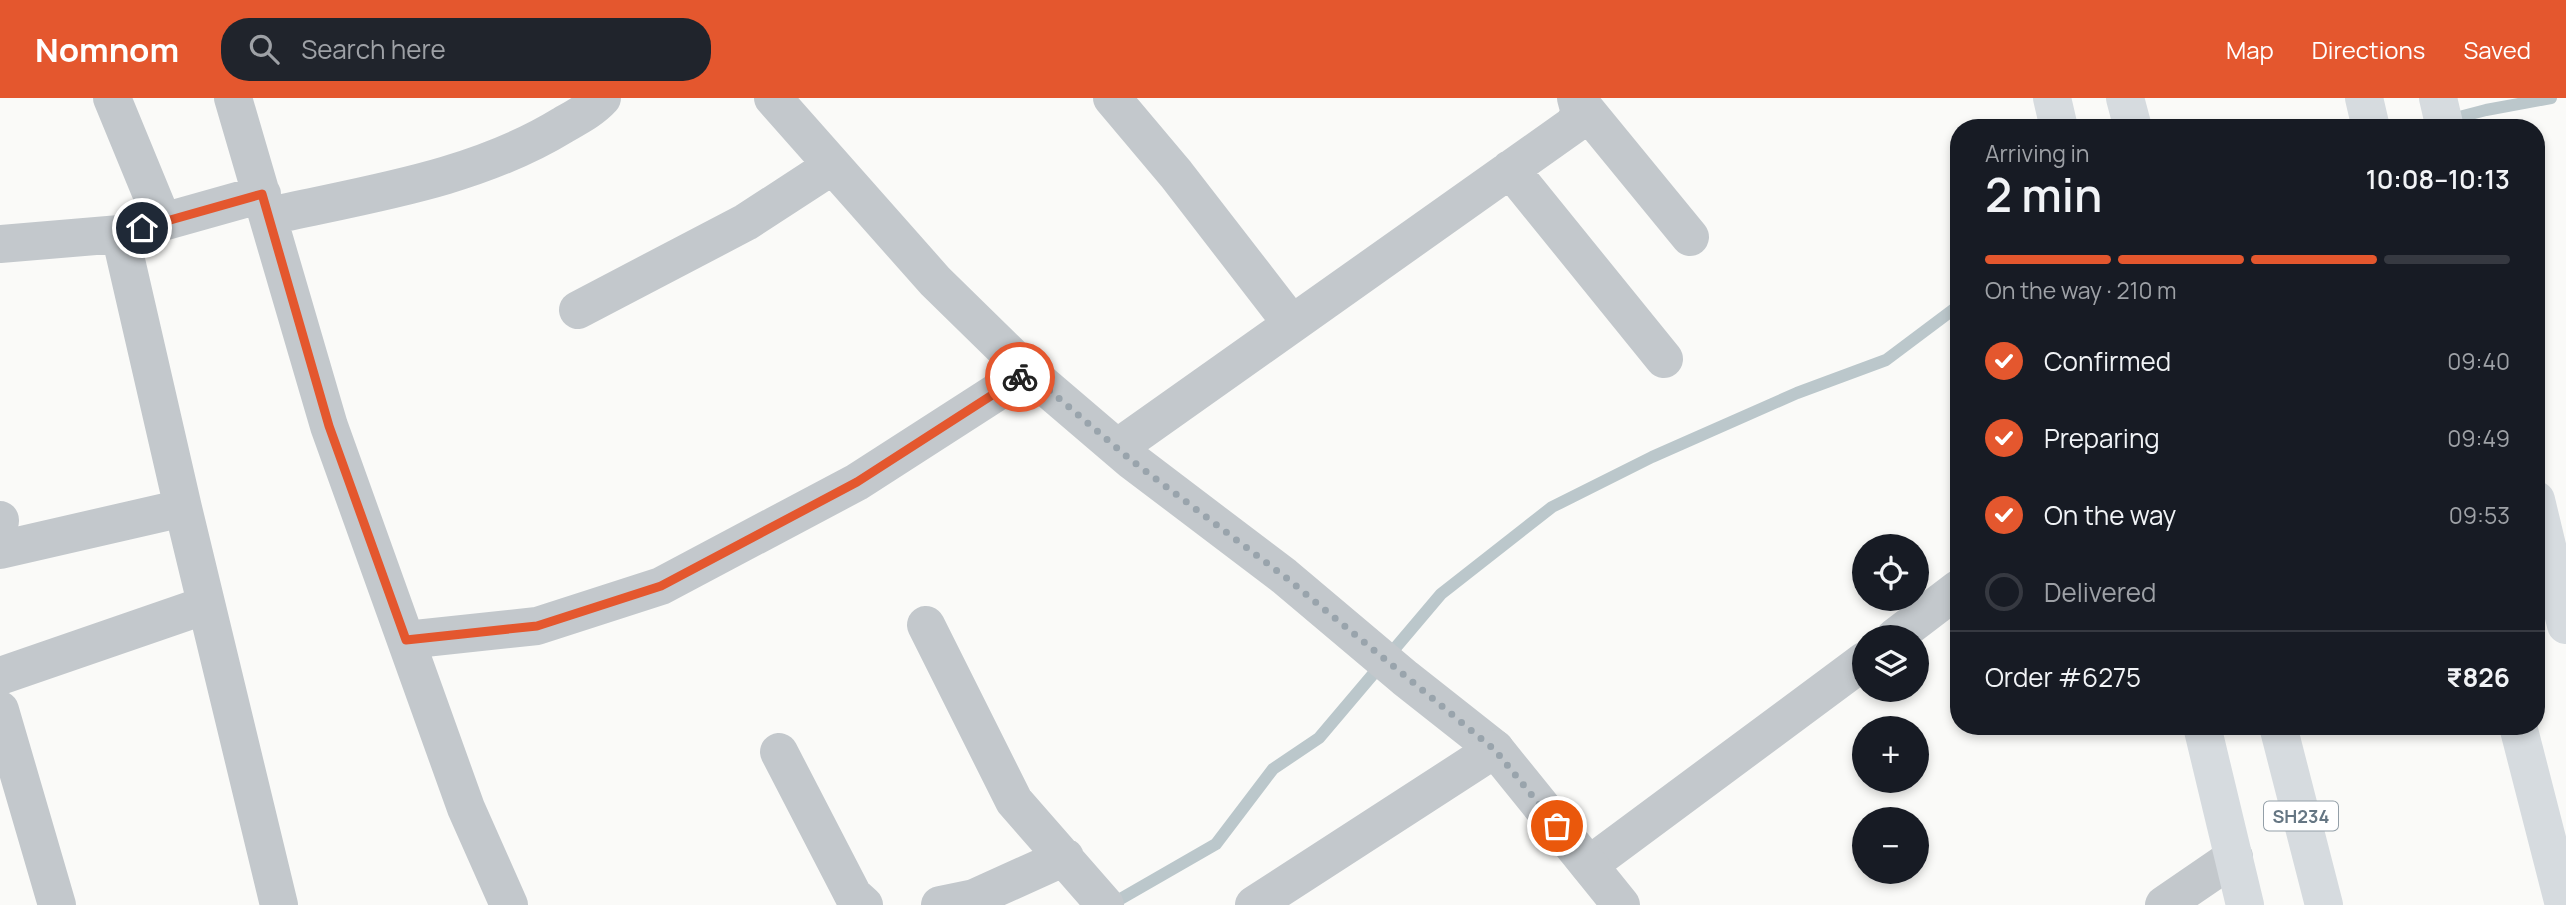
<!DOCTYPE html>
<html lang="en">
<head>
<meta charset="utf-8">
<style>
	:root { --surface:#171b24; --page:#20242c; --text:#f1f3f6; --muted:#9ea1a6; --line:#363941; --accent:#e4572e }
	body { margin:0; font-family:Manrope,sans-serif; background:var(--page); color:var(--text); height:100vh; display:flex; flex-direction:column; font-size:26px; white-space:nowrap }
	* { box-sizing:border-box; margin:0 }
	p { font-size:23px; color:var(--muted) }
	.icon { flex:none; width:38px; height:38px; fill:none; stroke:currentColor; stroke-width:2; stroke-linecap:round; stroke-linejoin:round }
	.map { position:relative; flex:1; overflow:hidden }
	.drawer { position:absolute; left:1950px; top:21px; width:595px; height:616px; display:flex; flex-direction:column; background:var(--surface); border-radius:28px; box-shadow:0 4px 10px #0003 }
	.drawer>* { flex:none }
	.controls { position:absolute; left:1852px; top:436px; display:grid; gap:14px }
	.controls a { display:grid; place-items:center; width:77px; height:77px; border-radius:50%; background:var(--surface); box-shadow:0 4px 10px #0003; font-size:35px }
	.pin { position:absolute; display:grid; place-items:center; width:60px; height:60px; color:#fff; margin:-30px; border:4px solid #fff; border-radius:50%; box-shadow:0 2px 7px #0007 }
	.courier { position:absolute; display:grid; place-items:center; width:70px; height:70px; margin:-35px; border:5px solid #e4572e; border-radius:50%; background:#fff; color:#222; box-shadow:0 2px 9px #0007 }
	.headline em { font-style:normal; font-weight:600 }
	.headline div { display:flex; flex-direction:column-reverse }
	.headline { display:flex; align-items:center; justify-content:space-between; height:119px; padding:0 35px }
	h1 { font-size:46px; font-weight:600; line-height:52px }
	.bar { display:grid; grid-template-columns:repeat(4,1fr); gap:10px 7px; align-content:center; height:84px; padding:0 35px }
	.bar i { height:9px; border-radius:5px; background:var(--line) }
	.bar .current { background:var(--accent) }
	.bar p { grid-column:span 4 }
	.line { display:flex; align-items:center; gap:18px; padding:0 35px; border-top:2px solid var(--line) }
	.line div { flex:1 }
	ol { padding:0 35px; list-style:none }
	li { display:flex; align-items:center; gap:21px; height:77px }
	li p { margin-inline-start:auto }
	li .icon { padding:7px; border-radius:50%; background:var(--accent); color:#fff; stroke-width:4 }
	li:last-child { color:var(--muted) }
	li i { width:38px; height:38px; border:4px solid var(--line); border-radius:50% }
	header { display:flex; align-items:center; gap:42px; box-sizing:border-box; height:98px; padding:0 35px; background:var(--accent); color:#fff }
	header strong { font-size:33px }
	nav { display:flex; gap:38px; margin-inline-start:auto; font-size:24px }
	.search { width:490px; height:63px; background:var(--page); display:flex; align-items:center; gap:18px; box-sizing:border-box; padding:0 24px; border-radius:28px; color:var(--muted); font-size:26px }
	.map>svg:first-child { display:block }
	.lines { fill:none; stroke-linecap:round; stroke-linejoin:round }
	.stream { stroke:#bbc7cb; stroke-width:12 }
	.minor { stroke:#c3c8cc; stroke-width:38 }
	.tertiary { stroke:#c3c8cc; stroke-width:38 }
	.primary { stroke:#d6dbdf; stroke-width:38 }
	.motorway { stroke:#d6dbdf; stroke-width:38 }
	.done { stroke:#99a4ac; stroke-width:7; stroke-dasharray:0 12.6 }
	.route { stroke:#e4572e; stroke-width:9 }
	.labels { text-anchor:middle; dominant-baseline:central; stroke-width:7; stroke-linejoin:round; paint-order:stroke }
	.shield { fill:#fff; stroke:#939fa8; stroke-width:2 }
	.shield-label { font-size:18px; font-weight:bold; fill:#657683 }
</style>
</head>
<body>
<header>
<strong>Nomnom</strong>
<div class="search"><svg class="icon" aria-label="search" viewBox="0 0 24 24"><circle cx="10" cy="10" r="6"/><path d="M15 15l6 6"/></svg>Search here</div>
<nav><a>Map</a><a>Directions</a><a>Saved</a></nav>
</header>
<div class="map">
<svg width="2566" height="807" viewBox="0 0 2566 807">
	<rect width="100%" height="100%" fill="#fafaf8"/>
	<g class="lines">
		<path class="stream" d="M2417,30L2486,12L2551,0
			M1110,807L1216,746L1273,671L1319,640L1441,496L1552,409L1652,359L1797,295L1886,262L1958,208"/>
		<path class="minor" d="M112,0L163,124
			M233,0L329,328L466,710L509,807
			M773,0L935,183L1028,274L1131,362L1284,478L1405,580L1495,651
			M1112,0L1176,76L1292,226
			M1576,0L1690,139
			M1510,71L1664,261
			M269,118C368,96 475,81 563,27C577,19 591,12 602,0
			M120,136L183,410L279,807
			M0,146L120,136L262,96
			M578,212L746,124L832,68
			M1117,350L1573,27L1580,15L1576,0
			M0,422V423
			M0,452L183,410
			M926,527L1014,703L1105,807
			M1895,539L1958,491
			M406,542L537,528L661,488L857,384L1028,274
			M0,578L206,507
			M0,612L57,807
			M779,654L853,797L864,807
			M1589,767L1864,563
			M940,807L974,800L1065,759
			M2164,807L2234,759"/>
		<path class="tertiary" d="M1254,807L1495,651L1621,807"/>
		<path class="primary" d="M2052,0L2059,30
			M2438,0L2445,30
			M2536,402L2566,527
			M2202,628L2245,807"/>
		<path class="motorway" d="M2125,0L2133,30
			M2364,0L2371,30
			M2278,628L2324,807
			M2518,628L2564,807"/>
	</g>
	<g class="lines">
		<path class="done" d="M1020,279L1028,274L1131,362L1284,478L1495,652L1557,728"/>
		<path class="route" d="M142,130L262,96L329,328L406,542L537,528L661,488L857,384L1020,279"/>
	</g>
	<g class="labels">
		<rect class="shield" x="2264" y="703.5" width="74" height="29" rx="5"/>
		<g class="shield-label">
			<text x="2301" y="718">SH234</text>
		</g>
	</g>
</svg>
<div class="controls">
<a><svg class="icon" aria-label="locate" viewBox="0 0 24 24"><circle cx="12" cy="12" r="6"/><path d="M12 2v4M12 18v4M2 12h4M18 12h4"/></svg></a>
<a><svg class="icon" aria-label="layers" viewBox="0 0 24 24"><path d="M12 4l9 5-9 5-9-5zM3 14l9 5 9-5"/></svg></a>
<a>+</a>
<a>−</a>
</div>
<div class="pin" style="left:1557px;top:728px;background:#ea580c"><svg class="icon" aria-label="bag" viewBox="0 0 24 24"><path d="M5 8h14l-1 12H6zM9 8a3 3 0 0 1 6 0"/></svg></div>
<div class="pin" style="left:142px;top:130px;background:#1f2937"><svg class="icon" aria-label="home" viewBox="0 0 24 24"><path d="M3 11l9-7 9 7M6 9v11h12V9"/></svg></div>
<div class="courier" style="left:1020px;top:279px"><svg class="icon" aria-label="bike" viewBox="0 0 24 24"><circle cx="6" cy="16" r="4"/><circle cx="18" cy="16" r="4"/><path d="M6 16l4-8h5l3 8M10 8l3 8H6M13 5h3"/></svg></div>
<section class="drawer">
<div class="headline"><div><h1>2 min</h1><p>Arriving in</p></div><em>10:08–10:13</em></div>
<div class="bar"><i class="current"></i><i class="current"></i><i class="current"></i><i></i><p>On the way · 210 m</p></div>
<ol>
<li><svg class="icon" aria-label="check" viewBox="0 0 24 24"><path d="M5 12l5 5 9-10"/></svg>Confirmed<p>09:40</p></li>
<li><svg class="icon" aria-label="check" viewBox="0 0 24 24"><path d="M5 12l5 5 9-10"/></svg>Preparing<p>09:49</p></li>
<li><svg class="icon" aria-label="check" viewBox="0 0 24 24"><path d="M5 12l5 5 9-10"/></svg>On the way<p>09:53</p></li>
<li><i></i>Delivered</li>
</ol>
<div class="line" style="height:91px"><div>Order #6275</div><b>₹826</b></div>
</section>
</div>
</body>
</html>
